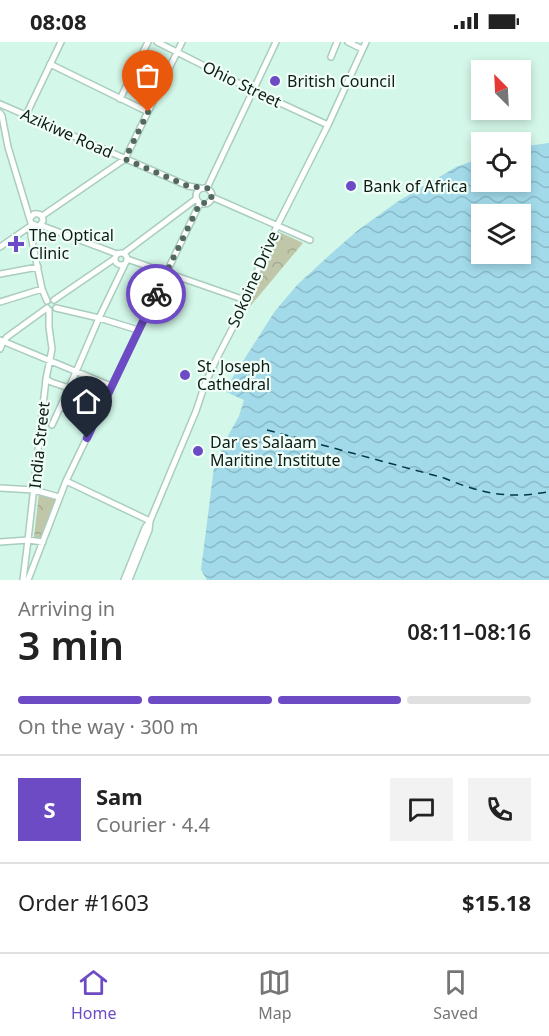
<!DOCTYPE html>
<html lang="en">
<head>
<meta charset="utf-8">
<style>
	:root { --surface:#fff; --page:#f2f2f2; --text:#222; --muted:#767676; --line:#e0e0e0; --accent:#6d4bc4 }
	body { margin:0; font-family:"Noto Sans",sans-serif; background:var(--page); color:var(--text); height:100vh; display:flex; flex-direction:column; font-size:22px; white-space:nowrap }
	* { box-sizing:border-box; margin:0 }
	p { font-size:20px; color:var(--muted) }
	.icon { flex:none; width:33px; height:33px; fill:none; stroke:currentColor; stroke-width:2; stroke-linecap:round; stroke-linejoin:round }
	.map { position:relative; height:538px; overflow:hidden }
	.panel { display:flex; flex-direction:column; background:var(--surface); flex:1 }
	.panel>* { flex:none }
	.needle { width:39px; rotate:336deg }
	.controls { position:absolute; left:471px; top:18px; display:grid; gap:12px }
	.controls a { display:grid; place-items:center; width:60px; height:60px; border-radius:0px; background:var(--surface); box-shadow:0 3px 9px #0003; font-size:30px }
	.pin { position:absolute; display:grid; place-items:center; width:51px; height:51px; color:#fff; margin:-62px -26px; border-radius:50% 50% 50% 0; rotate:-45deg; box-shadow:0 0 6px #0007 }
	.pin .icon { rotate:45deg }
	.courier { position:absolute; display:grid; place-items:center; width:60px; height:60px; margin:-30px; border:4px solid #6d4bc4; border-radius:50%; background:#fff; color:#222; box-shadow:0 2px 8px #0007 }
	.summary em { font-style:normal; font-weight:600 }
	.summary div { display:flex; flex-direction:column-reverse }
	.summary { display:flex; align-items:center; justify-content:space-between; height:102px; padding:0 18px }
	h1 { font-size:39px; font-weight:600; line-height:45px }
	.bar { display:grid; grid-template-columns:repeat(4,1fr); gap:9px 6px; align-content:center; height:72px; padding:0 18px }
	.bar i { height:8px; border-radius:4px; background:var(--line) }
	.bar .on { background:var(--accent) }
	.bar p { grid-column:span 4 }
	.line { display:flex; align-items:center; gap:15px; padding:0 18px; border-top:2px solid var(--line) }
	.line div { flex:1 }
	.round { display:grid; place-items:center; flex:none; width:63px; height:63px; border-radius:0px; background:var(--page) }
	.status { display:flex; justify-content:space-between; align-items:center; height:42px; padding:0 30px; background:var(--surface); direction:ltr }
	.status svg { height:16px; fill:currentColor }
	.tabs { display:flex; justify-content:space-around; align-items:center; height:84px; border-top:2px solid var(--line); background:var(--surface); font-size:16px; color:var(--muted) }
	.tabs a { display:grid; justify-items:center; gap:3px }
	.tabs .on { color:var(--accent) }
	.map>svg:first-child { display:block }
	.forest { fill:url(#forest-crowns) }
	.water { fill:url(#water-waves); fill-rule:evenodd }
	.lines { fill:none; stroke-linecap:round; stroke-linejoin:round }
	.ferry { stroke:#033844; stroke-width:1.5; stroke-dasharray:8 6; stroke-linecap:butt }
	.minor-casing { stroke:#aacdbe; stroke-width:8 }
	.minor { stroke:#fff; stroke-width:5 }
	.done { stroke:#536860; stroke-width:6; stroke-dasharray:0 10.8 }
	.route { stroke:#6d4bc4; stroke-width:8 }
	.poi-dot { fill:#6d4bc4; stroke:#f0fef8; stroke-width:2 }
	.labels { text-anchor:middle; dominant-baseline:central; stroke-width:4.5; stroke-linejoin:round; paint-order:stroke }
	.poi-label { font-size:16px; fill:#0e1b16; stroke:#f0fef8; text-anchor:start }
	.street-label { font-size:16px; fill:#0e1b16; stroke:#f0fef8 }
</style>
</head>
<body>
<div class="status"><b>08:08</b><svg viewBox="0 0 49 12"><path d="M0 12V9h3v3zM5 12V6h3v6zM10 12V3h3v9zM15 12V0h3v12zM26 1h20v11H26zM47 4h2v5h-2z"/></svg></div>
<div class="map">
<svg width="549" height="538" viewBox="0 0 549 538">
	<defs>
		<pattern id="forest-crowns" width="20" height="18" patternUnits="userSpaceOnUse" patternTransform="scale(1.5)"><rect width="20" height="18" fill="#c0c7a9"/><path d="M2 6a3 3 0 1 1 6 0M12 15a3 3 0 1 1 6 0" fill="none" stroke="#a4aa91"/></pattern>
		<pattern id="water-waves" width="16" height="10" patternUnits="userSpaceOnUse" patternTransform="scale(1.5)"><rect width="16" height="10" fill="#a2daea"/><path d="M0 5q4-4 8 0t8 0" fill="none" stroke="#8abac8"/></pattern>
	</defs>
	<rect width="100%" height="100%" fill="#d3f7e8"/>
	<path class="forest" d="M277,189L303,201L237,280Z
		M39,451L57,456L41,498L34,495Z"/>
	<path class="water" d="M549,101V538H207L201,528L214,425L229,392L239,374L244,358L224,349L275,269L298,242L333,210L357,189L397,160L456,125L481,116L482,140H520L521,105ZM482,172H520V212H482Z"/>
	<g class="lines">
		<path class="ferry" d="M267,388L444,436C468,446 493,454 520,453C529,453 539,451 549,450"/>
		<defs>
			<path id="minor" d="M157,0L252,48L328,83
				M348,0L362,7
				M331,15L337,0
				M50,22L148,70
				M120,57L148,0
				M0,62L188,144L200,146
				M0,71L2,74L8,105L31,181L37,184L40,183L43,179C43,173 39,171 34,172L30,176
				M26,73L61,0
				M196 154a8 8 0 1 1 16 0a8 8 0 1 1-16 0Z
				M207,146L276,0
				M212,155L310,198
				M42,174L125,117L182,0
				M34,183L31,188V194L42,247L47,259
				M40,183L117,212
				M0,205L32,183
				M115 217a6 6 0 1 1 12 0a6 6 0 1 1-12 0Z
				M124,211L196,157
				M127,217L245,258
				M0,232L38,225
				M54,258L114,217
				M0,260L42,247
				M56,266L99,276L138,288
				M0,298L111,344
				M0,307L3,300L7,295L47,266
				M46,337L51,340L69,346
				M61,364L96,378
				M52,383L69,346L99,276L125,222
				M66,439L150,479
				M0,446L34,448L59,455
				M0,500L28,498L43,500
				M23,538L28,498L46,337L52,307L49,285V268
				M28,538L66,439L200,161
				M124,538L145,486L149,480
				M129,538L149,488L150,479L196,369L205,342L217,316L232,287L277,184L328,83L366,0"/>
		</defs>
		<use href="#minor" class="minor-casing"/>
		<use href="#minor" class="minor"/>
	</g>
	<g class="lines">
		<path class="done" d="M148,70L125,117L188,144L207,146L211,149L212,154L208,161H200L156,252"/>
		<path class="route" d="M87,396L156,252"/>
	</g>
	<g class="poi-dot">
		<circle cx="275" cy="39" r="6"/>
		<circle cx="351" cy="144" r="6"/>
		<path d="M13 193h6v6h6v6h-6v6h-6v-6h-6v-6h6z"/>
		<circle cx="185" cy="333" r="6"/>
		<circle cx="198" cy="409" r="6"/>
	</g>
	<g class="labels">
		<g class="poi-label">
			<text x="287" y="39">British Council</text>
			<text x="363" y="144">Bank of Africa</text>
			<text x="29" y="193">The Optical<tspan x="29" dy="18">Clinic</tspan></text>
			<text x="197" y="324">St. Joseph<tspan x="197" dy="18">Cathedral</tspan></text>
			<text x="210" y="400">Dar es Salaam<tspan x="210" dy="18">Maritine Institute</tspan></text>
		</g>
		<g class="street-label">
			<text transform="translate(242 42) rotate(26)">Ohio Street</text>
			<text transform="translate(67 91) rotate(24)">Azikiwe Road</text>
			<text transform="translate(253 237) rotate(-66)">Sokoine Drive</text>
			<text transform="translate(39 403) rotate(-84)">India Street</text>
		</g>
	</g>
</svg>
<div class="controls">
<a><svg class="needle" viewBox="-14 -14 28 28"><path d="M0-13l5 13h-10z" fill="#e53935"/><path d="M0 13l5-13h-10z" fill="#767676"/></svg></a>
<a><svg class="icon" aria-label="locate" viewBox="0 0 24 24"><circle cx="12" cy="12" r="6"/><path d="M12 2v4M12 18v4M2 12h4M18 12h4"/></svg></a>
<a><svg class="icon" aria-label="layers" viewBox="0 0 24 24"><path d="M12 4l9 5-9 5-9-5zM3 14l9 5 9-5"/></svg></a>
</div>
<div class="pin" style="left:148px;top:70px;background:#ea580c"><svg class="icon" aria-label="bag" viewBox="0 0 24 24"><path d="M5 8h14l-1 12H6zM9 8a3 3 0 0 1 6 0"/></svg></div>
<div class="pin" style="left:87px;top:396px;background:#1f2937"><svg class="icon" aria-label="home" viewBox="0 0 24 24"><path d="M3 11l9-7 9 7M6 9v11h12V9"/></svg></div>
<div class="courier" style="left:156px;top:252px"><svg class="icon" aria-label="bike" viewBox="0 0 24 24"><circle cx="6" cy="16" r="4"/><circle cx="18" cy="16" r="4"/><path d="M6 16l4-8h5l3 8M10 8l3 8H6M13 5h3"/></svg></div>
</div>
<section class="panel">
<div class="summary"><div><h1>3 min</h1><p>Arriving in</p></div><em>08:11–08:16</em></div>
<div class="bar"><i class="on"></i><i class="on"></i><i class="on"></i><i></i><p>On the way · 300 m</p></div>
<div class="line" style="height:108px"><b class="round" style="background:var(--accent);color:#fff">S</b><div><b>Sam</b><p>Courier · 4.4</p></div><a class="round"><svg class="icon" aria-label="chat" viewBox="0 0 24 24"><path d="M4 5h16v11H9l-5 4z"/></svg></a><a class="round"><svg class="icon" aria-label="phone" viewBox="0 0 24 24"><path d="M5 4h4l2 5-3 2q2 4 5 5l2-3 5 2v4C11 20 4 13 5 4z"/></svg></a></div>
<div class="line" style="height:78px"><div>Order #1603</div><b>$15.18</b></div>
</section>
<nav class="tabs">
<a class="on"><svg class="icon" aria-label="home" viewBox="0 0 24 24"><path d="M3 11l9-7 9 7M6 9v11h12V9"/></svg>Home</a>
<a><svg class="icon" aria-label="map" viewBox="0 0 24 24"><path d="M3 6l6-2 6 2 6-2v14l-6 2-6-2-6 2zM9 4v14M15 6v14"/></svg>Map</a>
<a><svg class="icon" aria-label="saved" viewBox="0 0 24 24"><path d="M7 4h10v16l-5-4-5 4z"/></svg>Saved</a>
</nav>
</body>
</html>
